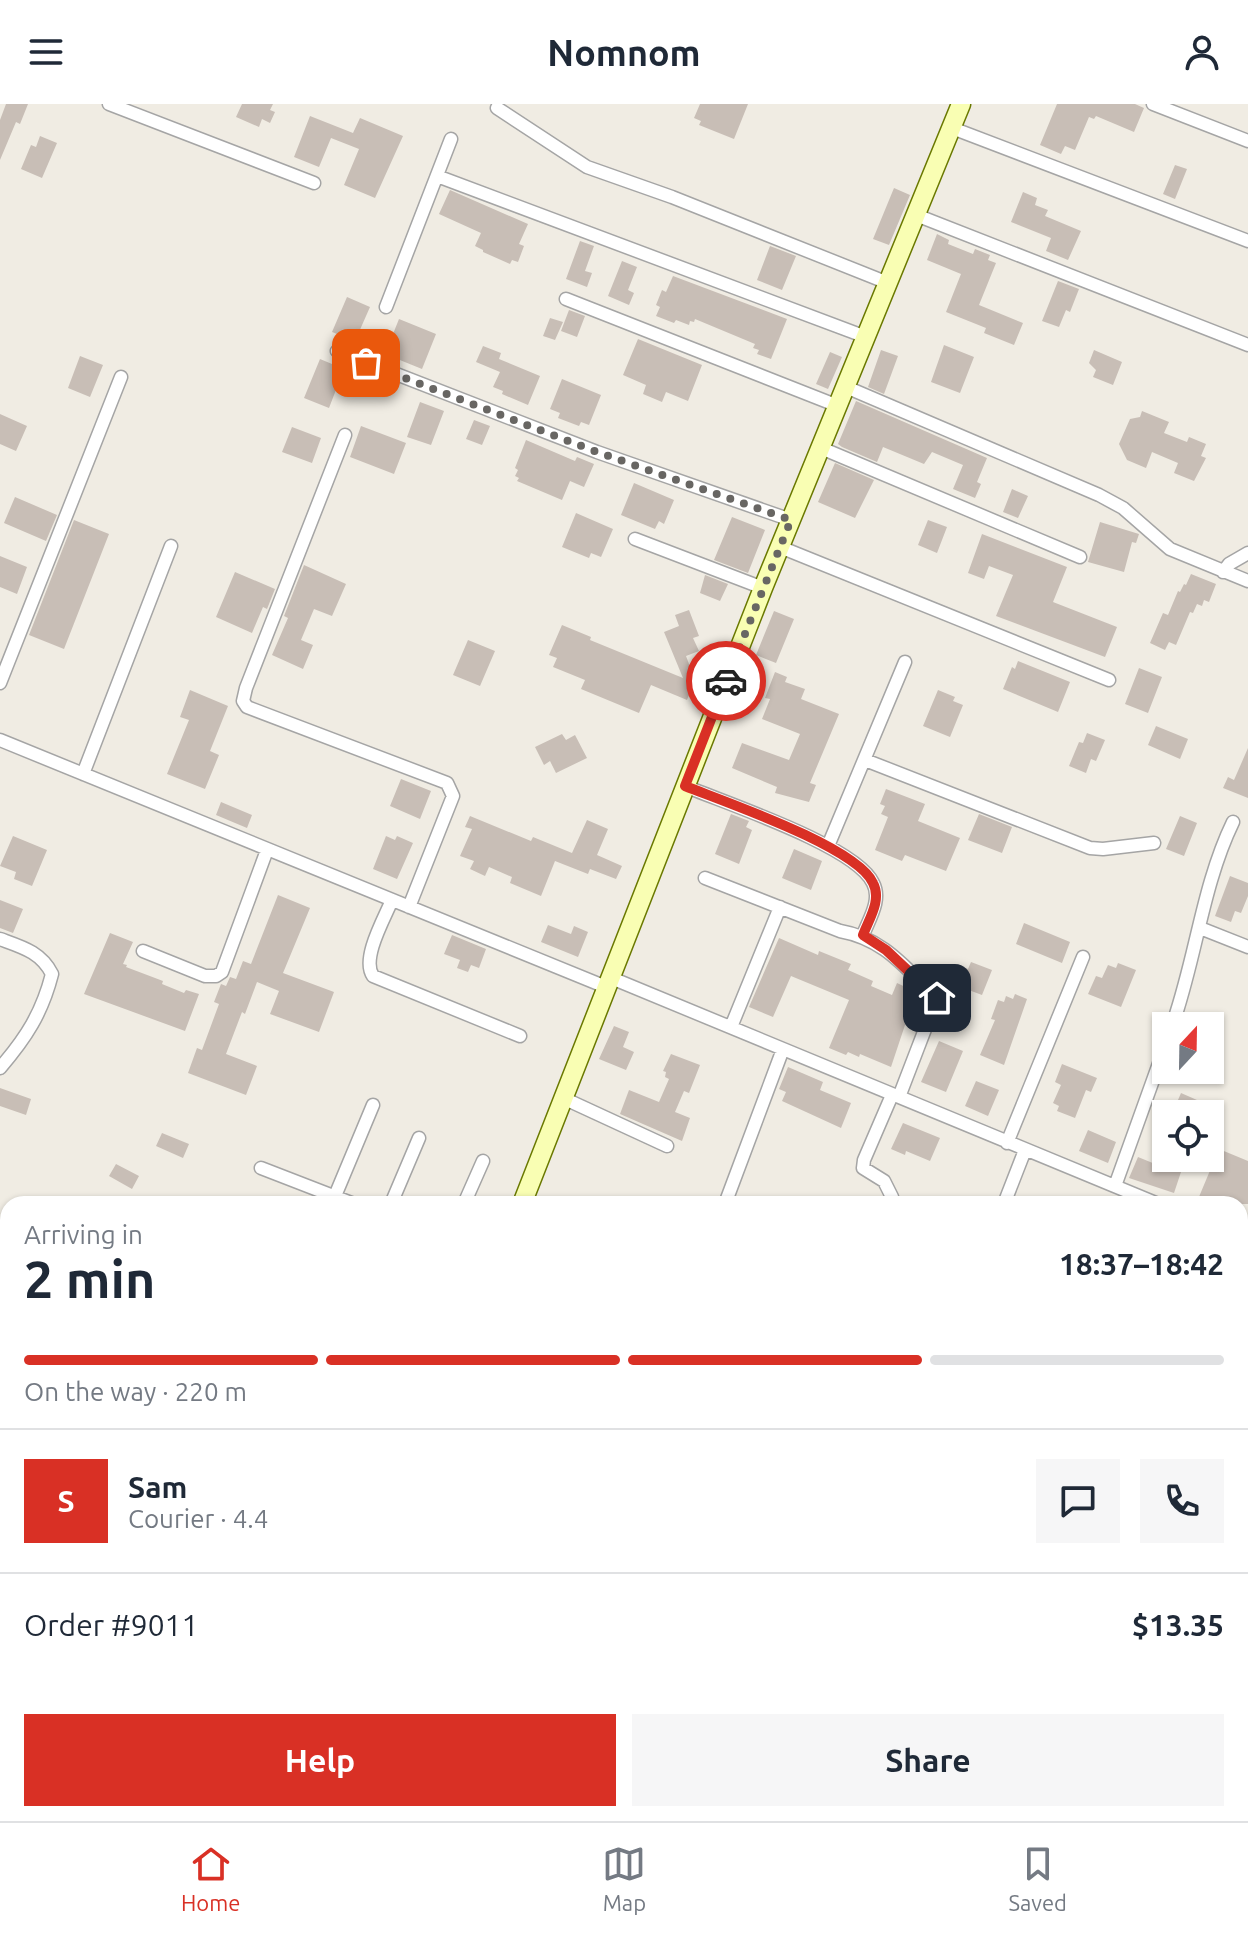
<!DOCTYPE html>
<html lang="en">
<head>
<meta charset="utf-8">
<style>
	:root { --surface:#fff; --page:#f6f6f7; --text:#1f2937; --muted:#747a83; --line:#e0e1e3; --accent:#d93025 }
	body { margin:0; font-family:Ubuntu,sans-serif; background:var(--page); color:var(--text); height:100vh; display:flex; flex-direction:column; font-size:30px; white-space:nowrap }
	* { box-sizing:border-box; margin:0 }
	p { font-size:26px; color:var(--muted) }
	.icon { flex:none; width:44px; height:44px; fill:none; stroke:currentColor; stroke-width:2; stroke-linecap:round; stroke-linejoin:round }
	.map { position:relative; flex:1; overflow:hidden }
	.panel { position:absolute; left:0px; top:1092px; width:1248px; height:626px; display:flex; flex-direction:column; background:var(--surface); border-radius:24px 24px 0 0; box-shadow:0 2px 6px #0004 }
	.panel>* { flex:none }
	.needle { width:52px; rotate:22deg }
	.buttons { position:absolute; left:1152px; top:908px; display:grid; gap:16px }
	.buttons a { display:grid; place-items:center; width:72px; height:72px; border-radius:0px; background:var(--surface); box-shadow:0 2px 6px #0004; font-size:40px }
	.pin { position:absolute; display:grid; place-items:center; width:68px; height:68px; color:#fff; margin:-34px; border-radius:16px; box-shadow:0 4px 12px #0006 }
	.courier { position:absolute; display:grid; place-items:center; width:80px; height:80px; margin:-40px; border:6px solid #d93025; border-radius:50%; background:#fff; color:#222; box-shadow:0 2px 10px #0007 }
	.overview em { font-style:normal; font-weight:700 }
	.overview div { display:flex; flex-direction:column-reverse }
	.overview { display:flex; align-items:center; justify-content:space-between; height:136px; padding:0 24px }
	h1 { font-size:52px; font-weight:700; line-height:60px }
	.bar { display:grid; grid-template-columns:repeat(4,1fr); gap:12px 8px; align-content:center; height:96px; padding:0 24px }
	.bar i { height:10px; border-radius:6px; background:var(--line) }
	.bar .on { background:var(--accent) }
	.bar p { grid-column:span 4 }
	.line { display:flex; align-items:center; gap:20px; padding:0 24px; border-top:2px solid var(--line) }
	.line div { flex:1 }
	.round { display:grid; place-items:center; flex:none; width:84px; height:84px; border-radius:0px; background:var(--page) }
	.cta { display:flex; gap:16px; margin-top:auto; padding:16px 24px }
	.cta a { flex:1; height:92px; border-radius:0px; background:var(--accent); color:#fff; font-size:32px; font-weight:700; line-height:92px; text-align:center }
	.cta a+a { background:var(--page); color:var(--text) }
	header { display:flex; justify-content:space-between; align-items:center; height:104px; padding:0 24px; background:var(--surface); font-size:36px; font-weight:700 }
	.dock { display:flex; justify-content:space-around; align-items:center; height:112px; border-top:2px solid var(--line); background:var(--surface); font-size:22px; color:var(--muted) }
	.dock a { display:grid; justify-items:center; gap:4px }
	.dock .on { color:var(--accent) }
	.map>svg:first-child { display:block }
	.building { fill:#c8beb6 }
	.lines { fill:none; stroke-linecap:round; stroke-linejoin:round }
	.street-casing { stroke:#a5a5a5; stroke-width:15 }
	.secondary-casing { stroke:#6a7900; stroke-width:21 }
	.street { stroke:#fff; stroke-width:12 }
	.secondary { stroke:#f9feb3; stroke-width:18 }
	.done { stroke:#686663; stroke-width:8; stroke-dasharray:0 14.4 }
	.route { stroke:#d93025; stroke-width:10 }
</style>
</head>
<body>
<header><svg class="icon" aria-label="menu" viewBox="0 0 24 24"><path d="M4 6h16M4 12h16M4 18h16"/></svg>Nomnom<svg class="icon" aria-label="person" viewBox="0 0 24 24"><circle cx="12" cy="8" r="4"/><path d="M4 21q1-7 8-7t8 7"/></svg></header>
<div class="map">
<svg width="1248" height="1717" viewBox="0 0 1248 1717">
	<rect width="100%" height="100%" fill="#f0ece3"/>
	<path class="building" d="M6,0H28L20,20L16,18L0,56V16Z
		M242,0H273L270,6L275,8L270,19L262,15L259,23L236,13Z
		M700,0H748L734,35L699,21L701,17L694,14Z
		M1057,0H1135L1144,4L1134,28L1096,12L1094,15L1089,13L1075,46L1065,42L1061,50L1040,41Z
		M310,12L353,29L360,14L403,32L375,94L344,81L359,45L331,34L319,63L294,53Z
		M40,32L57,39L42,74L21,65L31,41L36,43Z
		M1175,61L1187,65L1175,95L1163,90Z
		M894,84L910,91L889,141L873,135Z
		M450,86L528,120L519,140L524,142L518,158L512,156L510,160L483,148V146L475,142L481,129L439,110Z
		M1023,88L1037,94L1035,101L1048,106L1045,112L1081,127L1068,156L1046,147L1051,134L1011,118Z
		M937,130L949,136L948,140L973,150L975,145L990,151L988,156L996,159L979,201L1023,219L1014,241L984,229L986,224L946,208L961,170L927,156Z
		M580,137L594,142L585,167L592,169L587,183L566,175Z
		M770,142L796,152L782,186L757,176Z
		M622,157L637,163L628,186L634,189L629,201L608,192Z
		M673,172L787,215L771,255L757,250L759,246L753,244L755,240L695,215L694,218L690,217L689,221L676,216L674,219L656,212L660,203L656,201L662,186L666,188Z
		M1058,177L1079,185L1070,208L1066,206L1059,223L1042,217Z
		M347,193L370,203L355,237L332,228Z
		M569,206L585,212L577,233L561,227Z
		M550,214L563,218L555,236L543,232Z
		M399,215L436,230L422,265L385,250Z
		M638,235L702,261L688,297L666,288L662,298L643,290L646,281L623,271Z
		M944,241L974,253L960,289L931,278Z
		M483,242L501,249L499,255L540,272L528,301L502,290L503,287L493,283L500,268L476,258Z
		M881,246L898,252L884,290L868,283Z
		M1094,246L1122,258L1113,281L1093,273L1096,266L1089,259Z
		M830,248L842,253L828,285L816,280Z
		M80,252L103,261L90,293L68,284Z
		M320,255L344,265L329,304L304,294Z
		M562,275L601,291L589,321L581,318L579,322L558,314L560,309L550,305Z
		M856,297L987,354L977,378L981,380L975,394L953,385L963,361L932,348L924,360L883,343L877,358L842,343L838,340Z
		M420,298L444,307L431,341L407,333Z
		M1142,307L1169,318L1164,329L1187,338L1189,333L1206,340L1201,352L1206,354L1194,377L1174,369L1178,359L1152,348L1146,364L1127,356L1119,340L1130,315L1140,313Z
		M0,310L27,322L16,347L0,340Z
		M474,316L490,322L482,341L466,335Z
		M361,322L406,339L394,370L350,353Z
		M292,323L321,334L312,359L282,348Z
		M526,336L575,357L577,353L594,360L584,383L570,377L562,396L517,377L519,374L515,372L518,366L515,364Z
		M835,359L874,376L855,414L818,398Z
		M634,379L674,396L664,420L659,417L655,425L621,411Z
		M1012,385L1028,392L1018,414L1003,408Z
		M15,393L57,411L46,437L4,419Z
		M576,409L613,425L601,453L591,449L589,454L562,443Z
		M732,413L765,426L748,469L714,456Z
		M74,416L109,430L64,545L29,531Z
		M928,416L947,423L937,449L918,441Z
		M1100,418L1139,430L1136,439L1132,438L1124,468L1088,458Z
		M982,430L1067,463L1053,498L1117,523L1105,553L996,512L1013,471L989,462L984,475L968,469Z
		M0,452L27,463L17,490L0,483Z
		M304,461L346,480L332,512L314,505L301,536L313,541L303,565L272,551L288,514L284,512Z
		M235,468L275,485L267,505L263,503L252,529L216,513Z
		M1191,470L1216,480L1209,498L1204,496L1202,502L1197,500L1193,509L1190,508L1176,541L1169,538L1165,546L1150,539L1163,509L1168,511L1178,487L1180,488L1184,480L1186,481Z
		M705,471L728,480L720,497L700,489Z
		M689,506L699,532L693,534L699,547L686,552L695,576L691,577L694,578L687,596L651,581L639,609L581,585L585,576L553,563L557,554L549,551L562,521L591,533L590,536L683,574L664,528L679,522L675,511Z
		M774,507L794,515L776,559L756,551Z
		M468,536L495,547L480,582L453,571Z
		M1018,557L1070,578L1058,608L1003,585L1012,563L1015,565Z
		M1139,564L1162,573L1148,609L1125,600Z
		M775,568L787,573L785,578L805,585L801,595L839,610L810,679L816,681L809,698L775,689L777,683L732,664L742,639L789,656L800,630L762,615L770,595L765,594Z
		M190,586L228,602L210,647L219,651L205,685L167,670L189,616L180,613Z
		M938,586L955,593L953,597L963,601L950,633L923,622Z
		M1156,622L1188,635L1180,655L1148,641Z
		M1087,629L1105,636L1096,657L1091,655L1086,669L1069,662L1079,638L1083,639Z
		M562,630L566,636L575,631L587,654L556,669L550,657L544,661L535,643Z
		M1248,644V694L1223,684L1228,673L1234,676Z
		M401,675L431,687L420,715L390,702Z
		M886,685L925,700L918,717L960,734L946,767L905,751L902,757L875,746L888,713L881,710L885,702L880,700Z
		M221,698L252,711L247,724L216,711Z
		M731,710L749,717L746,723L752,726L739,760L715,750Z
		M979,710L1012,723L1002,749L968,736Z
		M470,712L531,737L533,733L572,749L587,716L608,725L597,751L622,762L616,775L590,765L588,770L555,757L541,792L510,779L512,773L489,763L485,772L470,765L474,757L460,752L472,725L465,723Z
		M1180,712L1197,719L1184,752L1166,745Z
		M13,732L47,746L32,782L14,775L16,768L0,762Z
		M386,732L395,736L397,732L413,739L397,775L373,765Z
		M794,745L822,757L811,786L782,774Z
		M1230,772L1248,779V792L1241,809L1235,807L1231,818L1215,812Z
		M278,791L310,804L283,869L334,888L319,928L270,910L279,887L257,878L245,910L242,908L226,950L257,962L246,991L188,969L197,944L202,946L219,900L214,898L221,880L226,882L230,873L236,875L243,857L251,860Z
		M0,796L23,805L13,829L0,824Z
		M1024,819L1070,838L1062,859L1016,840Z
		M548,821L571,830L574,822L588,828L578,853L541,838Z
		M110,829L133,838L123,860L127,861L126,863L163,877L162,880L184,889L186,886L199,890L185,927L84,890Z
		M452,831L486,845L479,864L471,861L468,868L457,864L460,856L444,850Z
		M779,834L818,851L819,847L851,860L848,866L873,877L871,882L892,891L897,879L918,889L917,891L925,895L915,918L907,915L891,963L860,950L859,953L848,948L846,951L829,944L849,896L791,872L773,913L749,903Z
		M971,858L992,866L982,891L966,885L968,880L957,876L963,863L968,865Z
		M1118,859L1136,866L1121,903L1088,890L1096,872L1102,874L1108,861L1116,864Z
		M1015,890L1027,895L1004,961L980,951L995,916L991,915L998,896L1004,898L1006,892L1013,895Z
		M614,922L629,928L623,943L634,948L626,966L599,955Z
		M939,937L963,947L946,988L921,978Z
		M671,950L700,961L689,989L684,987L675,1008L690,1014L682,1037L620,1010L629,986L659,998L669,975L665,973L666,968L663,967Z
		M1062,960L1097,974L1091,988L1086,986L1075,1014L1057,1007L1059,1002L1053,999L1061,981L1055,978Z
		M788,963L823,978L820,986L851,999L841,1024L782,997L786,988L779,985Z
		M976,977L999,986L988,1012L965,1002Z
		M0,984L31,995L26,1011L0,1002Z
		M1181,989L1197,996L1191,1010H1172Z
		M903,1019L940,1034L930,1057L906,1047L905,1051L891,1045Z
		M1088,1026L1116,1038L1108,1059L1079,1047Z
		M162,1029L189,1040L183,1054L156,1042Z
		M1219,1045L1248,1057V1100H1196Z
		M1138,1053L1160,1062L1163,1054L1183,1062L1174,1089L1129,1074Z
		M116,1060L139,1072L132,1085L109,1072Z"/>
	<g class="lines">
		<defs>
			<path id="street" d="M109,0L314,79
				M1153,0L1248,37
				M497,4L587,63L672,93L888,179
				M952,24L1248,137
				M437,72L866,233
				M916,111L1248,241
				M566,195L838,302
				M386,203L451,35
				M337,247L597,348L791,416
				M846,283L1099,391L1123,404L1170,445L1248,477
				M345,331L246,584L243,597L247,603L447,679L453,692L409,803
				M821,344L1080,453
				M635,435L763,484
				M780,443L1109,576
				M1223,468L1229,460L1248,449
				M0,579L121,273
				M0,636L606,883
				M865,656L1090,744L1103,745L1154,739
				M83,670L171,442
				M685,682C725,699 856,742 873,779C882,796 869,815 863,831
				M828,742L905,558
				M705,774L840,827C885,835 905,864 937,894L899,993
				M392,796C384,815 361,855 373,872L520,932
				M1200,824L1248,843
				M0,835C22,843 41,848 52,870C42,909 26,934 0,964
				M143,847L205,872H216L222,868L267,746
				M609,873L1158,1100
				M1172,922C1196,855 1202,782 1233,718
				M731,923L780,803
				M563,994L667,1042
				M1007,1039L1083,853
				M261,1064L354,1100
				M1115,1082L1166,940
				M335,1092L373,1001
				M391,1100L419,1034
				M464,1100L483,1057
				M725,1100L783,945
				M888,1100L892,1093L884,1077L863,1064L864,1056L892,991
				M1004,1100L1025,1046
				M1240,1134L1248,1137
				M1240,1341L1248,1321
				M0,1422L8,1400
				M1240,1654L1248,1657
				M74,1717L77,1710
				M373,1717L375,1710
				M534,1717L537,1710
				M670,1717L673,1710
				M787,1717L790,1710
				M1092,1717L1095,1710"/>
			<path id="secondary" d="M522,1100L763,484L961,0
				M0,1467L8,1471
				M565,1710L582,1717"/>
		</defs>
		<use href="#street" class="street-casing"/>
		<use href="#secondary" class="secondary-casing"/>
		<use href="#street" class="street"/>
		<use href="#secondary" class="secondary"/>
	</g>
	<g class="lines">
		<path class="done" d="M366,259L597,348L791,416L726,577"/>
		<path class="route" d="M726,577L685,682C725,698 857,743 873,779C882,796 869,815 863,831L886,846L937,894"/>
	</g>
</svg>
<div class="buttons">
<a><svg class="needle" viewBox="-14 -14 28 28"><path d="M0-13l5 13h-10z" fill="#e53935"/><path d="M0 13l5-13h-10z" fill="#747a83"/></svg></a>
<a><svg class="icon" aria-label="locate" viewBox="0 0 24 24"><circle cx="12" cy="12" r="6"/><path d="M12 2v4M12 18v4M2 12h4M18 12h4"/></svg></a>
</div>
<div class="pin" style="left:366px;top:259px;background:#ea580c"><svg class="icon" aria-label="bag" viewBox="0 0 24 24"><path d="M5 8h14l-1 12H6zM9 8a3 3 0 0 1 6 0"/></svg></div>
<div class="pin" style="left:937px;top:894px;background:#1f2937"><svg class="icon" aria-label="home" viewBox="0 0 24 24"><path d="M3 11l9-7 9 7M6 9v11h12V9"/></svg></div>
<div class="courier" style="left:726px;top:577px"><svg class="icon" aria-label="car" viewBox="0 0 24 24"><path d="M5 17H2v-5l4-1 3-4h7l3 4 3 1v5h-3M9 17h6M6 11h13"/><circle cx="7" cy="17" r="2"/><circle cx="17" cy="17" r="2"/></svg></div>
<section class="panel">
<div class="overview"><div><h1>2 min</h1><p>Arriving in</p></div><em>18:37–18:42</em></div>
<div class="bar"><i class="on"></i><i class="on"></i><i class="on"></i><i></i><p>On the way · 220 m</p></div>
<div class="line" style="height:144px"><b class="round" style="background:var(--accent);color:#fff">S</b><div><b>Sam</b><p>Courier · 4.4</p></div><a class="round"><svg class="icon" aria-label="chat" viewBox="0 0 24 24"><path d="M4 5h16v11H9l-5 4z"/></svg></a><a class="round"><svg class="icon" aria-label="phone" viewBox="0 0 24 24"><path d="M5 4h4l2 5-3 2q2 4 5 5l2-3 5 2v4C11 20 4 13 5 4z"/></svg></a></div>
<div class="line" style="height:104px"><div>Order #9011</div><b>$13.35</b></div>
<div class="cta"><a>Help</a><a>Share</a></div>
</section>
</div>
<nav class="dock">
<a class="on"><svg class="icon" aria-label="home" viewBox="0 0 24 24"><path d="M3 11l9-7 9 7M6 9v11h12V9"/></svg>Home</a>
<a><svg class="icon" aria-label="map" viewBox="0 0 24 24"><path d="M3 6l6-2 6 2 6-2v14l-6 2-6-2-6 2zM9 4v14M15 6v14"/></svg>Map</a>
<a><svg class="icon" aria-label="saved" viewBox="0 0 24 24"><path d="M7 4h10v16l-5-4-5 4z"/></svg>Saved</a>
</nav>
</body>
</html>
